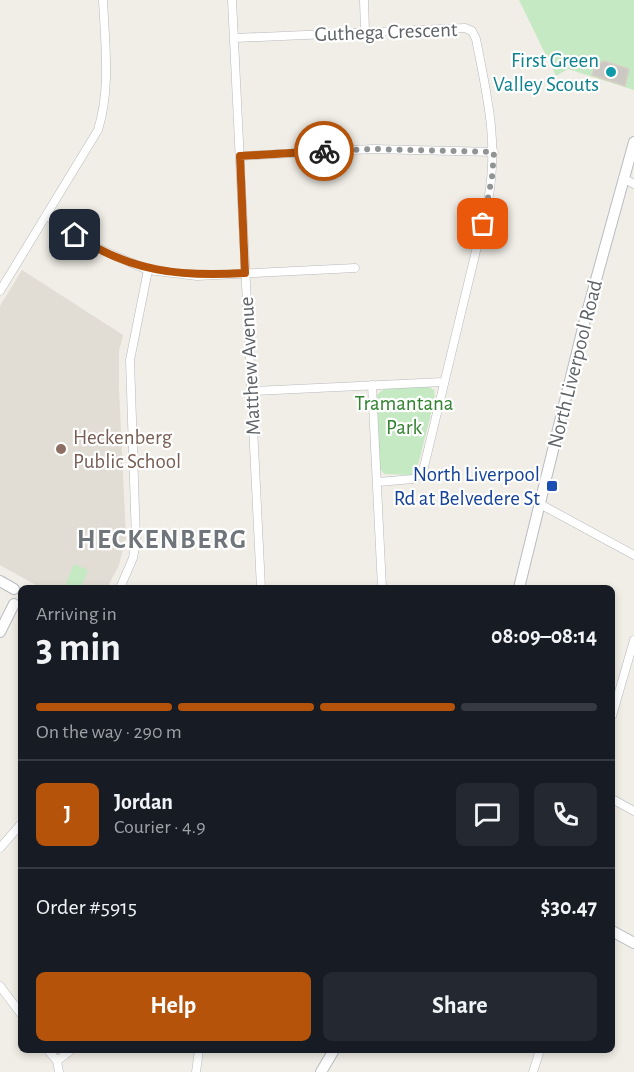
<!DOCTYPE html>
<html lang="en">
<head>
<meta charset="utf-8">
<style>
	:root { --surface:#171b24; --page:#242831; --text:#f1f3f6; --muted:#9ea1a6; --line:#363941; --accent:#b45309 }
	body { margin:0; font-family:"Alegreya Sans",sans-serif; background:var(--page); color:var(--text); height:100vh; display:flex; flex-direction:column; font-size:22px; white-space:nowrap }
	* { box-sizing:border-box; margin:0 }
	p { font-size:20px; color:var(--muted) }
	.icon { flex:none; width:33px; height:33px; fill:none; stroke:currentColor; stroke-width:2; stroke-linecap:round; stroke-linejoin:round }
	.map { position:relative; flex:1; overflow:hidden }
	.details { position:absolute; left:18px; top:585px; width:597px; height:468px; display:flex; flex-direction:column; background:var(--surface); border-radius:9px; box-shadow:0 3px 9px #0003 }
	.details>* { flex:none }
	.pin { position:absolute; display:grid; place-items:center; width:51px; height:51px; color:#fff; margin:-26px; border-radius:12px; box-shadow:0 3px 9px #0006 }
	.courier { position:absolute; display:grid; place-items:center; width:60px; height:60px; margin:-30px; border:4px solid #b45309; border-radius:50%; background:#fff; color:#222; box-shadow:0 2px 8px #0007 }
	.head em { font-style:normal; font-weight:700 }
	.head div { display:flex; flex-direction:column-reverse }
	.head { display:flex; align-items:center; justify-content:space-between; height:102px; padding:0 18px }
	h1 { font-size:39px; font-weight:700; line-height:45px }
	.bar { display:grid; grid-template-columns:repeat(4,1fr); gap:9px 6px; align-content:center; height:72px; padding:0 18px }
	.bar i { height:8px; border-radius:4px; background:var(--line) }
	.bar .selected { background:var(--accent) }
	.bar p { grid-column:span 4 }
	.line { display:flex; align-items:center; gap:15px; padding:0 18px; border-top:2px solid var(--line) }
	.line div { flex:1 }
	.round { display:grid; place-items:center; flex:none; width:63px; height:63px; border-radius:9px; background:var(--page) }
	.primary-button { display:flex; gap:12px; margin-top:auto; padding:12px 18px }
	.primary-button a { flex:1; height:69px; border-radius:9px; background:var(--accent); color:#fff; font-size:24px; font-weight:700; line-height:69px; text-align:center }
	.primary-button a+a { background:var(--page); color:var(--text) }
	.map>svg:first-child { display:block }
	.education { fill:#e1ddd5 }
	.green { fill:#c5e9c3 }
	.building { fill:#ccc9c4; stroke:#d6cfc4; stroke-width:1.5 }
	.lines { fill:none; stroke-linecap:round; stroke-linejoin:round }
	.street-casing { stroke:#b7b9bd; stroke-width:9 }
	.secondary-casing { stroke:#b8bcc1; stroke-width:12 }
	.street { stroke:#fff; stroke-width:8 }
	.secondary { stroke:#fff; stroke-width:10 }
	.done { stroke:#919494; stroke-width:6; stroke-dasharray:0 10.8 }
	.route { stroke:#b45309; stroke-width:8 }
	.culture-dot { fill:#0f9aa8; stroke:#fff; stroke-width:2 }
	.education-dot { fill:#8d6e63; stroke:#fff; stroke-width:2 }
	.transit-dot { fill:#1a4fb4; stroke:#fff; stroke-width:2 }
	.labels { text-anchor:middle; dominant-baseline:central; stroke-width:4.5; stroke-linejoin:round; paint-order:stroke }
	.street-label { font-size:21px; fill:#5e6367; stroke:#fff }
	.culture-label { font-size:21px; fill:#0d838f; stroke:#fff; text-anchor:end }
	.park-label { font-size:21px; fill:#318330; stroke:#fff }
	.education-label { font-size:21px; fill:#785e54; stroke:#fff; text-anchor:start }
	.transit-label { font-size:21px; fill:#164399; stroke:#fff; text-anchor:end }
	.district-label { font-size:27px; font-weight:bold; letter-spacing:1.5px; fill:#6f757a; stroke:#fff }
</style>
</head>
<body>
<div class="map">
<svg width="634" height="1072" viewBox="0 0 634 1072">
	<rect width="100%" height="100%" fill="#f1eee7"/>
	<path class="education" d="M22,270L123,335L119,351V389L126,537L119,565L107,588H41L0,565V306Z"/>
	<path class="green" d="M519,0H634V90L568,69L556,76Z
		M428,386L434,390L435,398L417,469L412,475L384,474L380,469L376,397C383,382 413,387 428,386Z
		M74,564L88,570L81,588H64Z"/>
	<path class="building" d="M604,61L629,69L625,86L592,75L596,65Z"/>
	<g class="lines">
		<defs>
			<path id="street" d="M232,0L261,588
				M364,0L365,32
				M234,38L465,28L472,31L476,39C487,96 499,142 488,201L423,471L413,479L378,482
				M240,156L373,149L494,152
				M623,178L634,184
				M47,216L88,244L148,270L197,276L355,268
				M0,291L98,130C111,88 105,44 103,0
				M372,385L382,588
				M252,391L443,382
				M540,504L634,555
				M120,588L133,558L136,540L130,360L148,270
				M612,716L634,640
				M612,799L634,811
				M0,848L21,824
				M0,986L21,1014
				M48,1050L57,1061L59,1072
				M57,1061L71,1050
				M196,1072L199,1050
				M533,1072L540,1050"/>
			<path id="secondary" d="M0,581L14,589
				M519,588L586,316L634,142
				M0,632L14,604
				M612,931L634,943
				M321,1072L334,1050"/>
		</defs>
		<use href="#street" class="street-casing"/>
		<use href="#secondary" class="secondary-casing"/>
		<use href="#street" class="street"/>
		<use href="#secondary" class="secondary"/>
	</g>
	<g class="lines">
		<path class="done" d="M324,151L373,149L494,152L492,177L483,224"/>
		<path class="route" d="M75,235C131,272 180,277 245,273L240,156L324,151"/>
	</g>
	<circle class="culture-dot" cx="611" cy="72" r="6"/>
	<circle class="education-dot" cx="61" cy="449" r="6"/>
	<rect class="transit-dot" x="546" y="480" width="12" height="12" rx="3"/>
	<g class="labels">
		<g class="street-label">
			<text transform="translate(386 32) rotate(-2)">Guthega Crescent</text>
			<text transform="translate(575 364) rotate(-76)">North Liverpool Road</text>
			<text transform="translate(250 366) rotate(-93)">Matthew Avenue</text>
		</g>
		<g class="culture-label">
			<text x="599" y="60">First Green<tspan x="599" dy="24">Valley Scouts</tspan></text>
		</g>
		<g class="park-label">
			<text x="404" y="403">Tramantana<tspan x="404" dy="24">Park</tspan></text>
		</g>
		<g class="education-label">
			<text x="73" y="437">Heckenberg<tspan x="73" dy="24">Public School</tspan></text>
		</g>
		<g class="transit-label">
			<text x="540" y="474">North Liverpool<tspan x="540" dy="24">Rd at Belvedere St</tspan></text>
		</g>
		<g class="district-label">
			<text x="162" y="539">HECKENBERG</text>
		</g>
	</g>
</svg>
<div class="pin" style="left:483px;top:224px;background:#ea580c"><svg class="icon" aria-label="bag" viewBox="0 0 24 24"><path d="M5 8h14l-1 12H6zM9 8a3 3 0 0 1 6 0"/></svg></div>
<div class="pin" style="left:75px;top:235px;background:#1f2937"><svg class="icon" aria-label="home" viewBox="0 0 24 24"><path d="M3 11l9-7 9 7M6 9v11h12V9"/></svg></div>
<div class="courier" style="left:324px;top:151px"><svg class="icon" aria-label="bike" viewBox="0 0 24 24"><circle cx="6" cy="16" r="4"/><circle cx="18" cy="16" r="4"/><path d="M6 16l4-8h5l3 8M10 8l3 8H6M13 5h3"/></svg></div>
<section class="details">
<div class="head"><div><h1>3 min</h1><p>Arriving in</p></div><em>08:09–08:14</em></div>
<div class="bar"><i class="selected"></i><i class="selected"></i><i class="selected"></i><i></i><p>On the way · 290 m</p></div>
<div class="line" style="height:108px"><b class="round" style="background:var(--accent);color:#fff">J</b><div><b>Jordan</b><p>Courier · 4.9</p></div><a class="round"><svg class="icon" aria-label="chat" viewBox="0 0 24 24"><path d="M4 5h16v11H9l-5 4z"/></svg></a><a class="round"><svg class="icon" aria-label="phone" viewBox="0 0 24 24"><path d="M5 4h4l2 5-3 2q2 4 5 5l2-3 5 2v4C11 20 4 13 5 4z"/></svg></a></div>
<div class="line" style="height:78px"><div>Order #5915</div><b>$30.47</b></div>
<div class="primary-button"><a>Help</a><a>Share</a></div>
</section>
</div>
</body>
</html>
